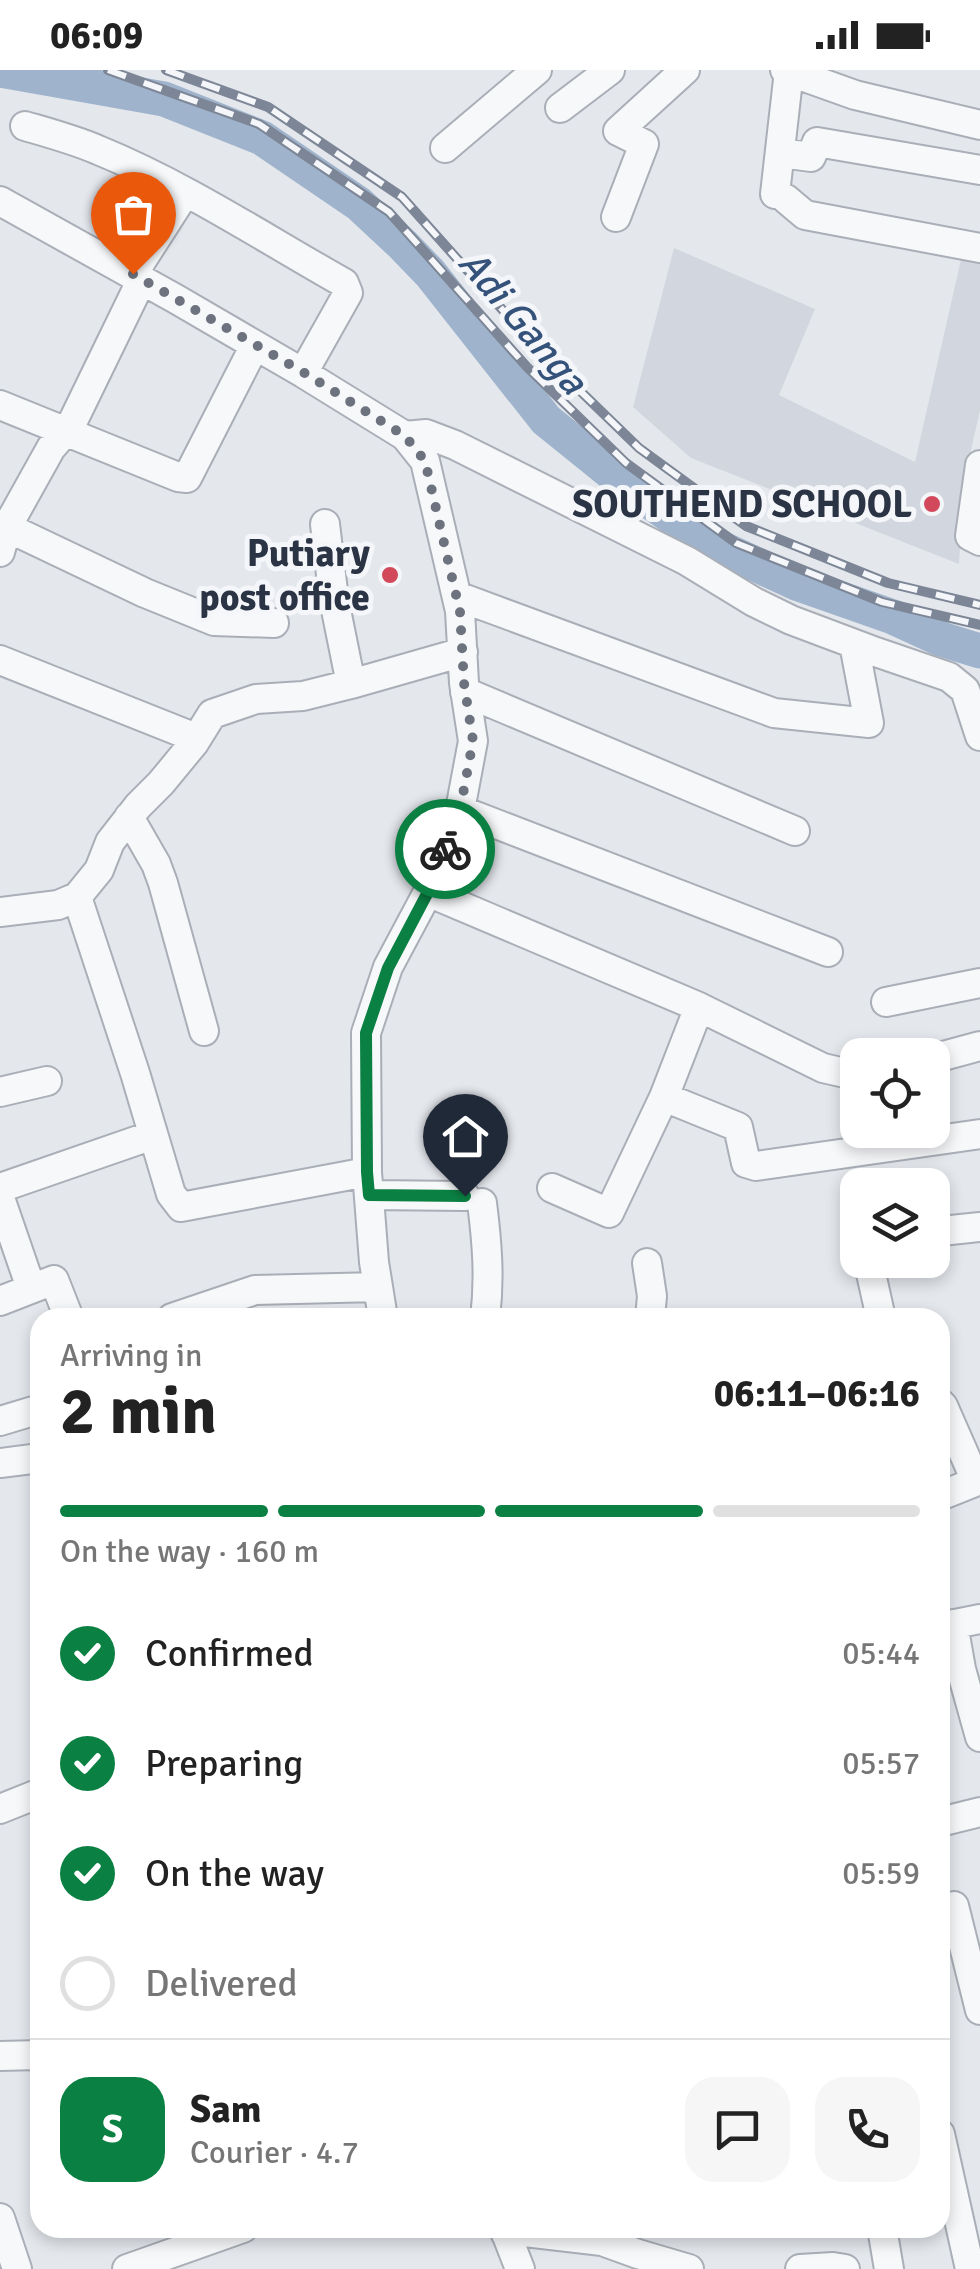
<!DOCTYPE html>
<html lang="en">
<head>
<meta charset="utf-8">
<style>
	:root { --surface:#fff; --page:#f6f6f6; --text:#222; --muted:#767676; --line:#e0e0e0; --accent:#0b8043 }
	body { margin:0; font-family:Signika,sans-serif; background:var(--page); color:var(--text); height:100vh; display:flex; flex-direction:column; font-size:38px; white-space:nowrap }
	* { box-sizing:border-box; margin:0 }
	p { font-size:32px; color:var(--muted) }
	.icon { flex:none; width:55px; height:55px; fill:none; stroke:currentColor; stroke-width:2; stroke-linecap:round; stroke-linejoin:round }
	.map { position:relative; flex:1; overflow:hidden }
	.side { position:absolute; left:30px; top:1238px; width:920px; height:930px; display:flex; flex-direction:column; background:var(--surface); border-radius:30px; box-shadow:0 5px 15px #0003 }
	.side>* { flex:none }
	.tools { position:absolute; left:840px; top:968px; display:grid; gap:20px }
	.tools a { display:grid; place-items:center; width:110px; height:110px; border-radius:20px; background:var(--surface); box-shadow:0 5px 15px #0003; font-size:50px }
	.pin { position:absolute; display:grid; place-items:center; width:85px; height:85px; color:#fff; margin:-102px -42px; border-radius:50% 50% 50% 0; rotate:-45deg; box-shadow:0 0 10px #0007 }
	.pin .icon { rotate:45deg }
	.courier { position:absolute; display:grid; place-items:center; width:100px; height:100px; margin:-50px; border:8px solid #0b8043; border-radius:50%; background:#fff; color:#222; box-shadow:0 2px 12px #0007 }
	.summary em { font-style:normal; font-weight:700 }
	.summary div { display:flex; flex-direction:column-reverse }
	.summary { display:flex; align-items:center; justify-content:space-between; height:170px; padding:0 30px }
	h1 { font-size:65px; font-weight:700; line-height:75px }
	.bar { display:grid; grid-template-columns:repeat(4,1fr); gap:15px 10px; align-content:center; height:120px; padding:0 30px }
	.bar i { height:12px; border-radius:8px; background:var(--line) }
	.bar .active { background:var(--accent) }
	.bar p { grid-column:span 4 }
	.line { display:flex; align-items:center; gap:25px; padding:0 30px; border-top:2px solid var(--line) }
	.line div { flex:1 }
	.round { display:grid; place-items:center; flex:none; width:105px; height:105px; border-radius:30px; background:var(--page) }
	ol { padding:0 30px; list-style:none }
	li { display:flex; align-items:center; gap:30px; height:110px }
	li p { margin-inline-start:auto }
	li .icon { padding:10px; border-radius:50%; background:var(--accent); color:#fff; stroke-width:4 }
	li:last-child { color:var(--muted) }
	li i { width:55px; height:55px; border:5px solid var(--line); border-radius:50% }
	.status { display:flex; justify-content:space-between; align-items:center; height:70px; padding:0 50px; background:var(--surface); direction:ltr }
	.status svg { height:28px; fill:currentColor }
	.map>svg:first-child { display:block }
	.built { fill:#d2d6de }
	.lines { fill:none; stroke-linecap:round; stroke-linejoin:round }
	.river { stroke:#9fb4cc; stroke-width:35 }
	.minor-casing { stroke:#a9aeb7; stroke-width:32 }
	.minor { stroke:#f7f8fa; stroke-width:28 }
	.rail-casing { stroke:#7d8696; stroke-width:10 }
	.rail { stroke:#f4f6f9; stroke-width:6; stroke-dasharray:19; stroke-linecap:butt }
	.done { stroke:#6c737f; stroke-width:10; stroke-dasharray:0 18 }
	.route { stroke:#0b8043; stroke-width:12 }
	.poi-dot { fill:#d1495b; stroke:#f4f6f9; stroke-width:4 }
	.labels { text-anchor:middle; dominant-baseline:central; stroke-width:10; stroke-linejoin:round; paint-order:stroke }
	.poi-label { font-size:38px; font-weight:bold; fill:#2b3445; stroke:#f4f6f9; text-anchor:end }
	.water-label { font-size:40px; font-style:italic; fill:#34527a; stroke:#f4f6f9 }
</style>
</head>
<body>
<div class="status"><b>06:09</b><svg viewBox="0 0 49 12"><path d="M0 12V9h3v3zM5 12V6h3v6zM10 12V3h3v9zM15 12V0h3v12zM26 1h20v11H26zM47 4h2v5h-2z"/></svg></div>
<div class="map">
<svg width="980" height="2199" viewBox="0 0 980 2199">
	<rect width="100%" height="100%" fill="#e4e7ec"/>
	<path class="built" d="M674,178L815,239L779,325L915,392L962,185L980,189V340L964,411L959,494L691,388L633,337Z"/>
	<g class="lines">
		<path class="river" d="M0,0L164,29L262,68L359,134L403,175L430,203L546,350L629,417L708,472L796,513L893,547L941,569L980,581"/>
		<defs>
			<path id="minor" d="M785,0L855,25L980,55
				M560,38L610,0
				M25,56C49,63 75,70 98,80C184,115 264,168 344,213L348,223L303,303
				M445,78L537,0
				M781,83L811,87L817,72L980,100
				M775,124L789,1
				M786,129L805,145L980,178
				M0,131L176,229L303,303L405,366L425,391L460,541L464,613L473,671L460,740L428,822L388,897L366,963L367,1102L374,1192L383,1248
				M616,147L644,74L618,61L685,0
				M133,204L185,123
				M0,335L178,407L187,408L255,275
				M405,366L426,364L455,375L687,491L754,532L791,550L876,582L949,607L965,620L980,666
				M980,395L970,466L980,471
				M0,454L145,523L214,551L274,553
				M325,454L334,530L351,614
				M0,482L7,457L51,378L71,355L142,209
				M457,526L774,643L869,653L854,574
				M0,590L196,668
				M465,622L795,761
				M460,740L828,882
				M129,747L156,794L163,813L204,961
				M428,822L699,937L823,998L845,1003
				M77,827L135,1003L171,1124L181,1137L367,1102
				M0,842L58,835L77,827L99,800L110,772L138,736L161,713L194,673L212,644L256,629L303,626L351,614L463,582
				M886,932L980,913
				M932,989L980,976
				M0,1022L47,1011
				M664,1027L738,1057L746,1093L756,1096L980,1064
				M0,1118L153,1065
				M552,1118L609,1143L664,1027L699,937
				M369,1125L465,1126
				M0,1128L31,1218
				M482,1133C487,1172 490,1209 485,1248
				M932,1162L980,1157
				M868,1190L881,1248
				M647,1193L652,1226L650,1248
				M0,1231L54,1210L69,1248
				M172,1248L255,1220L378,1217
				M940,1333L943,1336L976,1411
				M0,1351L40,1339
				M0,1393L40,1388
				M940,1426L980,1410
				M953,1554L961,1599L980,1667
				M940,1557L980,1549
				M0,1739L40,1723
				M940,1752L980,1742
				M954,1836L980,1940
				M0,1986L40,1985
				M940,2064L970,2199
				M0,2148L17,2199
				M504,2158L520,2199
				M882,2158L889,2199
				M506,2164L525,2162L602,2171L638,2184L689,2199
				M127,2199L243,2158
				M800,2199L833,2197L845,2199"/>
		</defs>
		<use href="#minor" class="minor-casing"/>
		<use href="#minor" class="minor"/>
		<defs>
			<path id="rail" d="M108,0L259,54L389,142L527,297L626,393L736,473L882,532L980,555
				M166,0L268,37L402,127L541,283L639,378L746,456L888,513L980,535"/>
		</defs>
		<use href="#rail" class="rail-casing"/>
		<use href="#rail" class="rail"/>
	</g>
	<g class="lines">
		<path class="done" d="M133,204L303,302L405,366L425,391L460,542L464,613L473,671L460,740L445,779"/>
		<path class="route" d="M445,779L428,822L388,898L366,963L367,1102L369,1125L465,1126"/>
	</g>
	<g class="poi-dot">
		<circle cx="932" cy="434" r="10"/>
		<circle cx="390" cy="505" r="10"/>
	</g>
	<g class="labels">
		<g class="poi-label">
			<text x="912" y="434">SOUTHEND SCHOOL</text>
			<text x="370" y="483">Putiary<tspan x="370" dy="44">post office</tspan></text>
		</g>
		<g class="water-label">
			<text transform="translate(523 252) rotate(50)">Adi Ganga</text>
		</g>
	</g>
</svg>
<div class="tools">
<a><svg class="icon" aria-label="locate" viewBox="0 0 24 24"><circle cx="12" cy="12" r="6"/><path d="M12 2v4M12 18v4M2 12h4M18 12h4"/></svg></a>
<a><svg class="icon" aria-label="layers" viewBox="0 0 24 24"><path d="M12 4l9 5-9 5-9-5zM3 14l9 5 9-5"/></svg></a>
</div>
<div class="pin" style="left:133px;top:204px;background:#ea580c"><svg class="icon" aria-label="bag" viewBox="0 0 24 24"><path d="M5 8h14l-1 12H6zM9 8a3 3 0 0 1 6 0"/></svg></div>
<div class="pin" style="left:465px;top:1126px;background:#1f2937"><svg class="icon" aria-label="home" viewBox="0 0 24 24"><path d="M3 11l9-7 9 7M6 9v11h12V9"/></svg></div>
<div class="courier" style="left:445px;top:779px"><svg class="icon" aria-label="bike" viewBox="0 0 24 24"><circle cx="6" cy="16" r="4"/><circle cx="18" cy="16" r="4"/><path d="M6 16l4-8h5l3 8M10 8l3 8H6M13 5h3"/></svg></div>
<section class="side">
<div class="summary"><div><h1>2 min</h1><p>Arriving in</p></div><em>06:11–06:16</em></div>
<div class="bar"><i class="active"></i><i class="active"></i><i class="active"></i><i></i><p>On the way · 160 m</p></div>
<ol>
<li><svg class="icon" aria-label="check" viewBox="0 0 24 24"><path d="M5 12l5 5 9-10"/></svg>Confirmed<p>05:44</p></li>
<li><svg class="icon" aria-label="check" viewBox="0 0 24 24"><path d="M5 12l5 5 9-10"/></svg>Preparing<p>05:57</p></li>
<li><svg class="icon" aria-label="check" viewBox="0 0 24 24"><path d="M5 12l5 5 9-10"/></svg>On the way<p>05:59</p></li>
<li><i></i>Delivered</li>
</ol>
<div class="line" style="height:180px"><b class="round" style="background:var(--accent);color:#fff">S</b><div><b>Sam</b><p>Courier · 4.7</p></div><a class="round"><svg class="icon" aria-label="chat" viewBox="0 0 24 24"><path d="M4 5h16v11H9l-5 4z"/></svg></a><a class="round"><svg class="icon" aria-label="phone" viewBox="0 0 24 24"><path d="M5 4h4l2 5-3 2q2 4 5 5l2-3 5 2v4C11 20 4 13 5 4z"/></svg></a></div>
</section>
</div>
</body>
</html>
